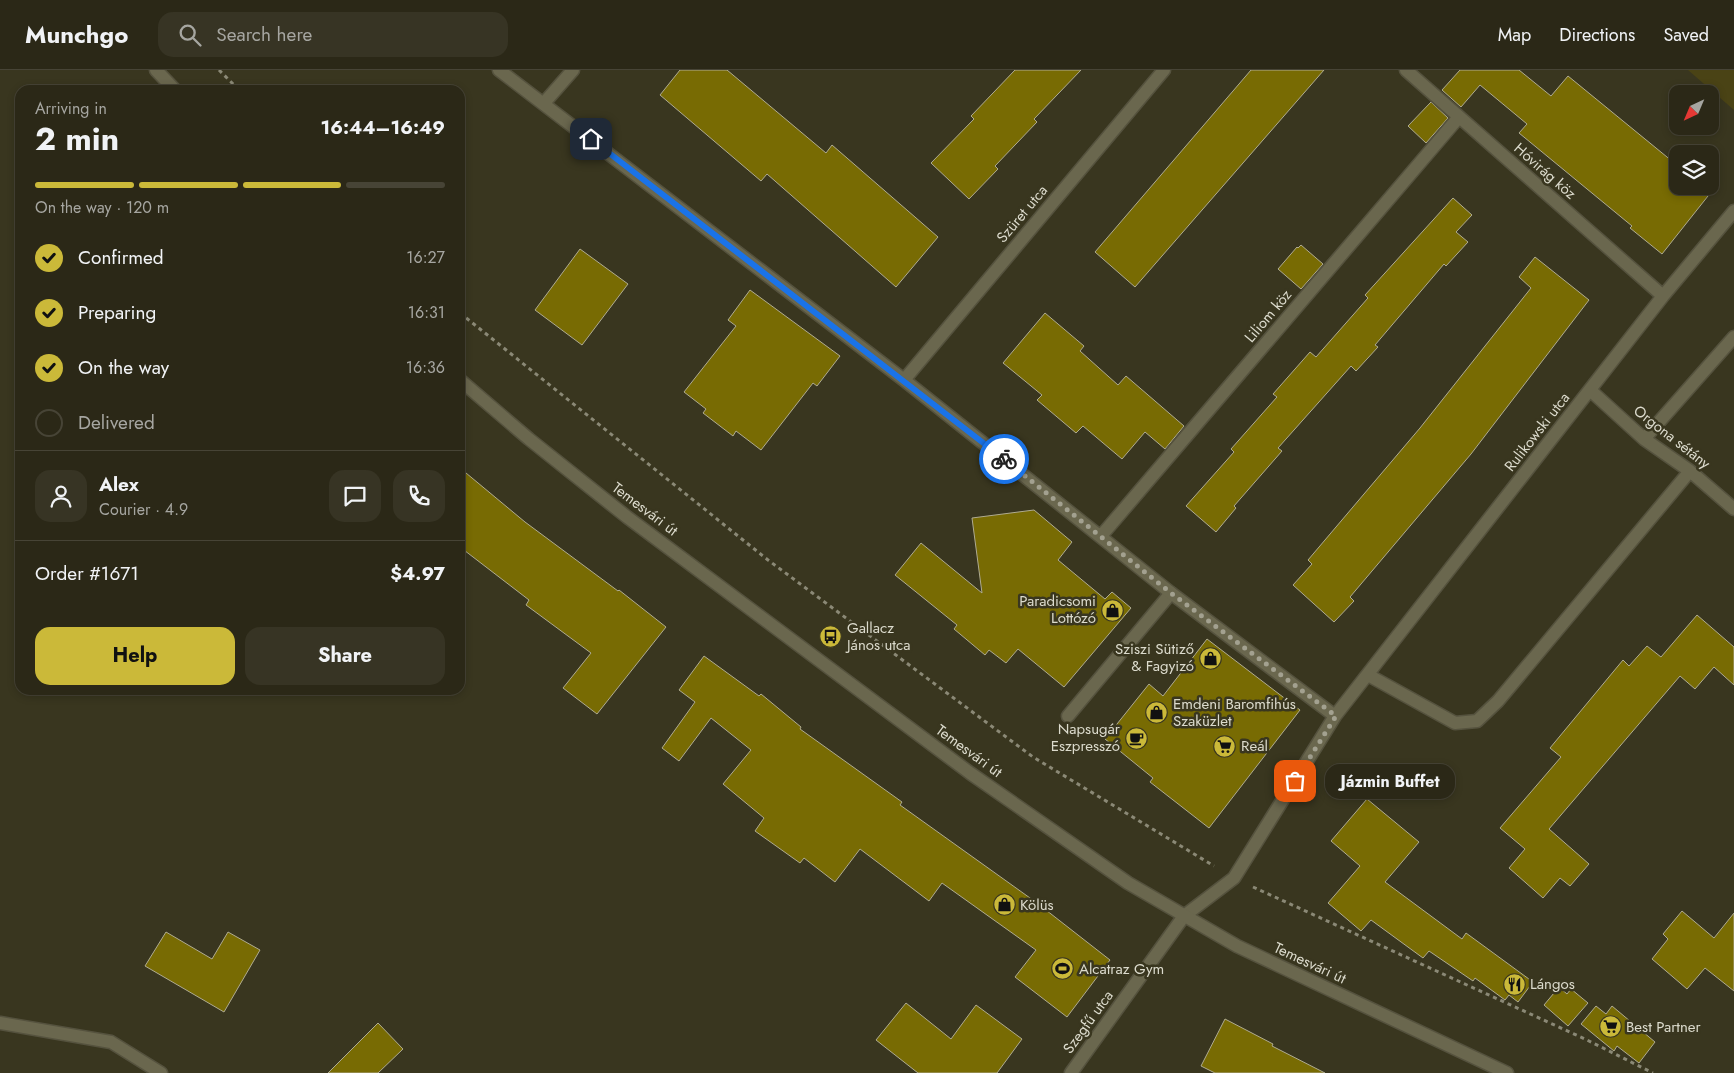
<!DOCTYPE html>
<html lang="en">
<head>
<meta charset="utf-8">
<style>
	:root { --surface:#2b2817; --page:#373424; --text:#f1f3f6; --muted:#a6a6a1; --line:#474436; --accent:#cbb939 }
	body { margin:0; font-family:Jost,sans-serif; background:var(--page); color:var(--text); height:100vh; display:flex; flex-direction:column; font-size:19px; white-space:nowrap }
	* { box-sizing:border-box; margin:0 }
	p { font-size:16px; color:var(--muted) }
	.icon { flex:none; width:28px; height:28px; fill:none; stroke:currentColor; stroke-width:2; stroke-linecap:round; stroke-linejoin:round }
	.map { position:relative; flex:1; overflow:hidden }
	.side { position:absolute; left:15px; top:15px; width:450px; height:610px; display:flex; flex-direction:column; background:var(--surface); border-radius:15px; box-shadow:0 2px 8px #0003,0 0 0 1px var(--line) }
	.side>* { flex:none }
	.needle { width:32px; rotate:224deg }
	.tools { position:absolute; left:1669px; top:15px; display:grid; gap:10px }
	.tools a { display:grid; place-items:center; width:50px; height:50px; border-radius:10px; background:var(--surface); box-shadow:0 2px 8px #0003,0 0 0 1px var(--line); font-size:25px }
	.pin { position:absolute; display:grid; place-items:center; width:42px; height:42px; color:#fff; margin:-21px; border-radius:10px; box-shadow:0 2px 8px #0006 }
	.courier { position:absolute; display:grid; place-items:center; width:50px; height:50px; margin:-25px; border:4px solid #1a73e8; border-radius:50%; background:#fff; color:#222; box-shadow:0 1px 6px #0007 }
	.bubble { position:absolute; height:35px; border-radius:15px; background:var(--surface); box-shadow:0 2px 8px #0003,0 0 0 1px var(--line); font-size:16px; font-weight:700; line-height:35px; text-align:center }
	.summary em { font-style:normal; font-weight:700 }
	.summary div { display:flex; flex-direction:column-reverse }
	.summary { display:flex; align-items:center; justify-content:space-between; height:85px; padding:0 20px }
	h1 { font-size:32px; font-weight:700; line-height:38px }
	.bar { display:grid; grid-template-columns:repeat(4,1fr); gap:8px 5px; align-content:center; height:60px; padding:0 20px }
	.bar i { height:6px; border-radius:4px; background:var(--line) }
	.bar .current { background:var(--accent) }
	.bar p { grid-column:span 4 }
	.line { display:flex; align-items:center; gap:12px; padding:0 20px; border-top:1px solid var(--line) }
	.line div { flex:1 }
	.round { display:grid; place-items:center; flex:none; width:52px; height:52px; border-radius:15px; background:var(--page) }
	ol { padding:0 20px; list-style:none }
	li { display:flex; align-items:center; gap:15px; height:55px }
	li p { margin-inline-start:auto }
	li .icon { padding:5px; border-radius:50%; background:var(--accent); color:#111; stroke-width:4 }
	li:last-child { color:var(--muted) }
	li i { width:28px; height:28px; border:2px solid var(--line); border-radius:50% }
	.button { display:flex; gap:10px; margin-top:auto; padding:10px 20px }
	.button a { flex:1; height:58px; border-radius:15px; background:var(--accent); color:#111; font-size:20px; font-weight:700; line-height:58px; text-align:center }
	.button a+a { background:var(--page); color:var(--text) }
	header { display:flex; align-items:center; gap:30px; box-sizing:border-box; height:70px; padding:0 25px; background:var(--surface); border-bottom:1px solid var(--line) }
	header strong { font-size:24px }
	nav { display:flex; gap:28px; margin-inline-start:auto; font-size:18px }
	.search { width:350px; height:45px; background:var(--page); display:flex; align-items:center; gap:12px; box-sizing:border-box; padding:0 18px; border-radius:15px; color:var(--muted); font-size:19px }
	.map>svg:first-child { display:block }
	.green { fill:#4a4315 }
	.building { fill:#786b03; stroke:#afab91 }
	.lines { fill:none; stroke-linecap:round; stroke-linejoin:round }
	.lane-casing { stroke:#55523e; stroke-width:15 }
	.street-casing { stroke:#55523e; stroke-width:15 }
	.secondary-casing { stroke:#55523e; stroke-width:15 }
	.path { stroke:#8b8976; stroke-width:3; stroke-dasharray:4 4; stroke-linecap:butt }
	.lane { stroke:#6a674e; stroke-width:12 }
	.street { stroke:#6a674e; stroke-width:12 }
	.secondary { stroke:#6a674e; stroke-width:12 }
	.done { stroke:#a3a190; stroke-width:5; stroke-dasharray:0 9 }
	.route { stroke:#1a73e8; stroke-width:6 }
	.labels { text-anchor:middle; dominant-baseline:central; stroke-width:5; stroke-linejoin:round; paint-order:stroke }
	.street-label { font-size:15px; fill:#dcdbcd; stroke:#39361f }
	.poi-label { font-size:15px; fill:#dcdbcd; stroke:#39361f; text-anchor:start }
</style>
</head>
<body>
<header>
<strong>Munchgo</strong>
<div class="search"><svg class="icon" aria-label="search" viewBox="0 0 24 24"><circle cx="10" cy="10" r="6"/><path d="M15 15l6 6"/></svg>Search here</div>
<nav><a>Map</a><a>Directions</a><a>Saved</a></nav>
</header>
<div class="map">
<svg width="1734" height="1003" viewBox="0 0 1734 1003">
	<rect width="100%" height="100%" fill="#39361f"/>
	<path class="green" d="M1688,0H1734V40Z"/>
	<path class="building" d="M680,0H727L826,83L832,75L938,167L896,217L767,104L761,111L660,25Z
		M1015,0H1081L1034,49L1037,52L995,96L998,99L969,129L931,93L974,49L971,46Z
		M1251,0H1324L1135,217L1095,182Z
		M1460,0H1519L1551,26L1568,6L1678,96V116H1696L1708,126L1662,184L1630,158L1632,156L1519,63L1527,54L1480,15L1461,37L1442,20Z
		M1431,32L1448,48L1426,73L1408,56Z
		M1453,128L1472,145L1456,162L1468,172L1446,196L1444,194L1375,275L1378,277L1356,301L1351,296L1278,378L1282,381L1234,436L1236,438L1216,462L1186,436L1234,382L1231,379L1277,327L1273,324L1310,282L1316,287L1368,228L1365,225Z
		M1301,175L1323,194L1301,219L1278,199L1297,177L1298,178Z
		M580,179L628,214L582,275L535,240Z
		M1535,187L1589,230L1471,384L1350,527L1354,531L1334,552L1293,515L1312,494L1308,490L1420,358L1531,218L1519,207Z
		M750,220L840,286L817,316L813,313L761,380L736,361L733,366L703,343L706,339L684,322L736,256L728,250Z
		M1045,243L1084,276L1080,281L1118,315L1126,306L1184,356L1165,379L1145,362L1122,389L1083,356L1076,363L1037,330L1042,325L1003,293Z
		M460,398L525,452L618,521L619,520L666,557L597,644L563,618L591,583L526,535L529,530L460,477Z
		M1034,440L1072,472L1058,490L1105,529L1112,522L1131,538L1064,617L1018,579L1006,593L989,580L985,585L954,559L957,555L895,505L921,473L982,523L972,448Z
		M1697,545L1734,577V615L1714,597L1695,619L1680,606L1549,759L1589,794L1570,816L1560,808L1543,828L1509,798L1525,779L1500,758L1561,687L1550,678L1623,590L1629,596L1647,576L1661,587Z
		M1207,569L1300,640L1209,758L1150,712L1153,708L1105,669L1149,614L1163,626Z
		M704,586L759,626L761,624L801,657L800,659L902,732L900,735L1037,833L1110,890L1067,947L1015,907L1036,880L942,813L929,831L860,779L835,812L804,788L800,793L755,761L764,748L723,714L751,680L711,648L679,691L662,678L695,632L679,620Z
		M1367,729L1419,772L1385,812L1462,869L1466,863L1533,912L1518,932L1509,925L1505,930L1475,908L1473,911L1429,881L1423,888L1371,850L1361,861L1328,833L1360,796L1331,771Z
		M1682,841L1714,868L1734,843V921L1705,898L1687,919L1652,889L1668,869L1663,864Z
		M166,862L212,889L228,862L260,880L224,942L145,896Z
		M1559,917L1567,924L1571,919L1588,933L1568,956L1544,935Z
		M906,933L951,969L976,935L1022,969L997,1003H918L876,970Z
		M1596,936L1606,944L1612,936L1655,972L1639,993L1617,976L1614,981L1581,954Z
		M1225,949L1273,974L1272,976L1325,1003H1215L1201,996Z
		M378,953L403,979L378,1003H328Z"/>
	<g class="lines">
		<defs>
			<path id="lane" d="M1068,646L1171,523"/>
			<path id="street" d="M499,0L904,310L1171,523L1335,646
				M1406,0L1663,226
				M544,33L573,0
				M904,310L1164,0
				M1590,320L1644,369L1690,401L1734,439
				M1644,369L1734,267
				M1101,466L1459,47
				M1368,605L1455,653L1477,651L1498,631L1690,401
				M0,953L111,972L161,1003
				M1071,1003L1184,846L1234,808L1335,646L1663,226L1734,141"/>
			<path id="secondary" d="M156,0L175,20
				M460,310L529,369L627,447L970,703L1128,813L1237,876L1507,1003"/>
		</defs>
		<use href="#lane" class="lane-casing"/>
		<use href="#street" class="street-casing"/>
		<use href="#secondary" class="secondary-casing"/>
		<path class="path" d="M219,0L239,20
			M460,243L768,490L1033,687L1214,796
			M1253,817L1585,969L1653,1003"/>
		<use href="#lane" class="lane"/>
		<use href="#street" class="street"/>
		<use href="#secondary" class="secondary"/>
	</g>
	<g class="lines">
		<path class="done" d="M1004,389L1171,523L1336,646L1295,711"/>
		<path class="route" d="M591,69L1004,389"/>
	</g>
	<defs>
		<symbol id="shop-disc" viewBox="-11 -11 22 22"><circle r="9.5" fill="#cbb939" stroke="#39361f"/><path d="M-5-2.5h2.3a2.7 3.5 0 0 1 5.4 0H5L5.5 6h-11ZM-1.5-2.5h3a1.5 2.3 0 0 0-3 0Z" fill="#111"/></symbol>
		<symbol id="bus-disc" viewBox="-11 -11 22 22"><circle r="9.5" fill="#cbb939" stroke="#39361f"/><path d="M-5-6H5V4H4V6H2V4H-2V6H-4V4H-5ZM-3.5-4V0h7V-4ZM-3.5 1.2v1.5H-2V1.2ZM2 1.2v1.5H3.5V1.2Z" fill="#111"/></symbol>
		<symbol id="cafe-disc" viewBox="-11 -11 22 22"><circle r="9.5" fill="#cbb939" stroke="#39361f"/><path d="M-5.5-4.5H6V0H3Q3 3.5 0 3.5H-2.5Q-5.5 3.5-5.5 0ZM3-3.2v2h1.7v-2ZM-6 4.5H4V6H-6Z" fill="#111"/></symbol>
		<symbol id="supermarket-disc" viewBox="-11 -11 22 22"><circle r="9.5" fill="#cbb939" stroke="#39361f"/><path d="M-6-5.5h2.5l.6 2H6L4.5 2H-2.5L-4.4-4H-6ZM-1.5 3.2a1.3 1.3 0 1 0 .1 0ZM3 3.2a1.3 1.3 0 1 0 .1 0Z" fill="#111"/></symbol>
		<symbol id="stadium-disc" viewBox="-11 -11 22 22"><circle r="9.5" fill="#cbb939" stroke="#39361f"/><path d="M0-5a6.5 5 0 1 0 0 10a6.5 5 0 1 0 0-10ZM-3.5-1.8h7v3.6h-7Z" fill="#111"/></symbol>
		<symbol id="restaurant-disc" viewBox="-11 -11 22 22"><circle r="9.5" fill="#cbb939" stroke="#39361f"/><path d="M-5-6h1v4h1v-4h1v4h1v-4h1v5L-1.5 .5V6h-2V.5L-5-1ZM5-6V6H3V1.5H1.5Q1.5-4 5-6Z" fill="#111"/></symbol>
	</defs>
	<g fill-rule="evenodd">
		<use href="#shop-disc" x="1100" y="528" width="25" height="25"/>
		<use href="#bus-disc" x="818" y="554" width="25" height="25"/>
		<use href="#shop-disc" x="1198" y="576" width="25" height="25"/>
		<use href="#shop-disc" x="1144" y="630" width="25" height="25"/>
		<use href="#cafe-disc" x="1124" y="656" width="25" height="25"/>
		<use href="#supermarket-disc" x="1212" y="664" width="25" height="25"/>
		<use href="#shop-disc" x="992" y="822" width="25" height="25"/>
		<use href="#stadium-disc" x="1050" y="886" width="25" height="25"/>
		<use href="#restaurant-disc" x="1502" y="902" width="25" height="25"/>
		<use href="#supermarket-disc" x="1598" y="944" width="25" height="25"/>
	</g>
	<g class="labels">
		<g class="street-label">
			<text transform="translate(1545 101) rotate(41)">Hóvirág köz</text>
			<text transform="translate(1022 144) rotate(-50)">Szüret utca</text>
			<text transform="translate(1268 246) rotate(-50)">Liliom köz</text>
			<text transform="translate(1537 362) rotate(-52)">Rulikowski utca</text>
			<text transform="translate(1672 367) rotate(38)">Orgona sétány</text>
			<text transform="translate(645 439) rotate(37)">Temesvári út</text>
			<text transform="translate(969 681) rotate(36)">Temesvári út</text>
			<text transform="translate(1310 893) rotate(25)">Temesvári út</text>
			<text transform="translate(1088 952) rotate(-54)">Szegfű utca</text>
		</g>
		<g class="poi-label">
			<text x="1096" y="531" text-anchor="end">Paradicsomi<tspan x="1096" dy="17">Lottózó</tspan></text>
			<text x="847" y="558">Gallacz<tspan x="847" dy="17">János utca</tspan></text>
			<text x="1194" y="579" text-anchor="end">Sziszi Sütiző<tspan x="1194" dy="17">&amp; Fagyizó</tspan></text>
			<text x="1173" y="634">Emdeni Baromfihús<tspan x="1173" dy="17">Szaküzlet</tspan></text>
			<text x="1120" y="659" text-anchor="end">Napsugár<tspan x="1120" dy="17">Eszpresszó</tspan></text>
			<text x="1241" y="676">Reál</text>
			<text x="1020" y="835">Kölüs</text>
			<text x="1079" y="899">Alcatraz Gym</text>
			<text x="1530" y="914">Lángos</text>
			<text x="1626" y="957">Best Partner</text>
		</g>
	</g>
</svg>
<div class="tools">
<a><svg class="needle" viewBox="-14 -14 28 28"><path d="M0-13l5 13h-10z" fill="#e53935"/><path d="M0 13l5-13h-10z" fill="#a6a6a1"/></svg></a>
<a><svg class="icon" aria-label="layers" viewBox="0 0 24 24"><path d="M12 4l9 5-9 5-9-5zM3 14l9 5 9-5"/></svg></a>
</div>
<div class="pin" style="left:1295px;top:711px;background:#ea580c"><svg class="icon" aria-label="bag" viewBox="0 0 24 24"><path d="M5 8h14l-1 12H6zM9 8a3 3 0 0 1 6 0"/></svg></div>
<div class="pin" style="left:591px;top:69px;background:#1f2937"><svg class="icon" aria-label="home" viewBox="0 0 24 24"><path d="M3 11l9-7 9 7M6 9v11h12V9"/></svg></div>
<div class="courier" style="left:1004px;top:389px"><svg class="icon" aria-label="bike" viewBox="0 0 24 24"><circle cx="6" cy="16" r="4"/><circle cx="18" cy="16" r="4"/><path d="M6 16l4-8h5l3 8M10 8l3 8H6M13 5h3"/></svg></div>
<div class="bubble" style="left:1325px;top:694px;width:130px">Jázmin Buffet</div>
<section class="side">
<div class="summary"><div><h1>2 min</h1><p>Arriving in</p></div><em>16:44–16:49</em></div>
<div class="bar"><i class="current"></i><i class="current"></i><i class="current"></i><i></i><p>On the way · 120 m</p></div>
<ol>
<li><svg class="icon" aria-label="check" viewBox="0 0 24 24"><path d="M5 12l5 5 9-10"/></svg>Confirmed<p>16:27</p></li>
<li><svg class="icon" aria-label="check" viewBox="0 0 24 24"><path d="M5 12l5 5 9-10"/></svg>Preparing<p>16:31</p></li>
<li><svg class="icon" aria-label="check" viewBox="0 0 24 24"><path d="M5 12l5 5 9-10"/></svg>On the way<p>16:36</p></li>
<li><i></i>Delivered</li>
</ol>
<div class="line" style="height:90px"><a class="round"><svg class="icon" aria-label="person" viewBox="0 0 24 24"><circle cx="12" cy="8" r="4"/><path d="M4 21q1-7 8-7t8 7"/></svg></a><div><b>Alex</b><p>Courier · 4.9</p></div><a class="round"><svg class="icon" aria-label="chat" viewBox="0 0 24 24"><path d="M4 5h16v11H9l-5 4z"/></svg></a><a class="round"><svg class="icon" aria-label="phone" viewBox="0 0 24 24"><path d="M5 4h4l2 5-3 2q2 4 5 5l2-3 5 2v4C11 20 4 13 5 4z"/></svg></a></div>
<div class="line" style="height:65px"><div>Order #1671</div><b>$4.97</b></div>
<div class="button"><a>Help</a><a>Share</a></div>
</section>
</div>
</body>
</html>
